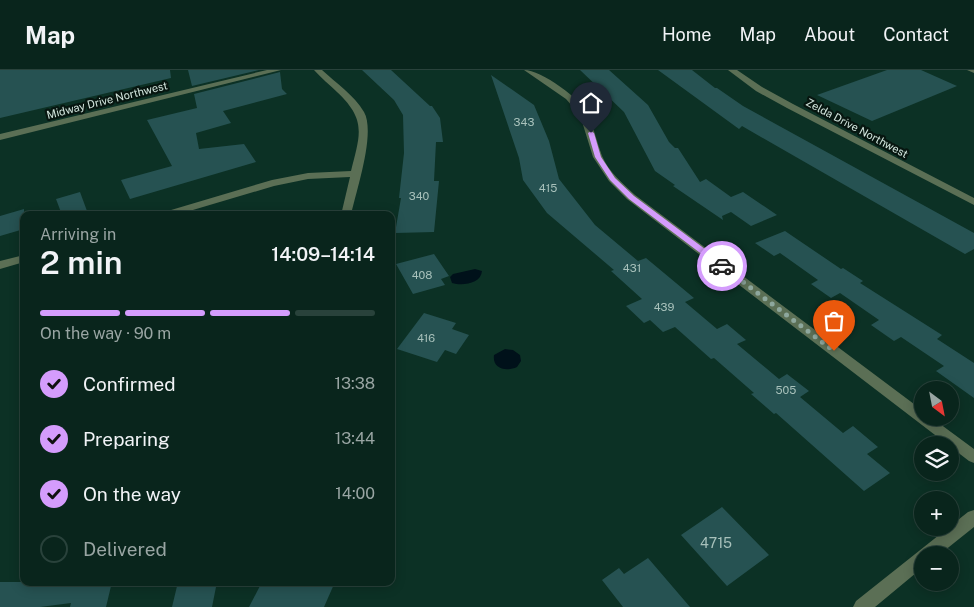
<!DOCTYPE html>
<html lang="en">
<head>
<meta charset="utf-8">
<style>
	:root { --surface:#09251c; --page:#173129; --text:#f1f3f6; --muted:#99a5a3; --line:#29423b; --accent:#d49cfc }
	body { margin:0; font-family:"Public Sans",sans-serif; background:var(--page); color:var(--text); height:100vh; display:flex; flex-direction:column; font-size:19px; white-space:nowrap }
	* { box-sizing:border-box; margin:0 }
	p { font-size:16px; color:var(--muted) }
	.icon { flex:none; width:28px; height:28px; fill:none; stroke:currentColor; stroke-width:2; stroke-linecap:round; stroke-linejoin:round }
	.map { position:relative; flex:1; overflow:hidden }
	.details { position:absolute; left:20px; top:141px; width:375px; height:375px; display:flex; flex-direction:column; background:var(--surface); border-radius:10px; box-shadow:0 2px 12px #0003,0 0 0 1px var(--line) }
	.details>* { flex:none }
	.needle { width:32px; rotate:148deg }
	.tools { position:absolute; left:914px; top:311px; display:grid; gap:10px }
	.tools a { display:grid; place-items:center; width:45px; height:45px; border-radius:50%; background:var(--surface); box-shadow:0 2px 12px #0003,0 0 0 1px var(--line); font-size:25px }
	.pin { position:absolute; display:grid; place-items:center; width:42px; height:42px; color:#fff; margin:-51px -21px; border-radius:50% 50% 50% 0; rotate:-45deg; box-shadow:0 0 5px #0007 }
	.pin .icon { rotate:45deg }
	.courier { position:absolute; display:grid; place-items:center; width:50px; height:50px; margin:-25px; border:4px solid #d49cfc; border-radius:50%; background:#fff; color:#222; box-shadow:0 1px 6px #0007 }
	.headline em { font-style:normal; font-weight:600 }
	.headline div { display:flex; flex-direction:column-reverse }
	.headline { display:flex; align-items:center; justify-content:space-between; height:85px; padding:0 20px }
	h1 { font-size:32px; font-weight:600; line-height:38px }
	.bar { display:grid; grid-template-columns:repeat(4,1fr); gap:8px 5px; align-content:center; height:60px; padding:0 20px }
	.bar i { height:6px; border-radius:4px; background:var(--line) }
	.bar .selected { background:var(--accent) }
	.bar p { grid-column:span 4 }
	ol { padding:0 20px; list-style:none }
	li { display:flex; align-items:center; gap:15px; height:55px }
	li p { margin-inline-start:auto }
	li .icon { padding:5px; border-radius:50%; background:var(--accent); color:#111; stroke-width:4 }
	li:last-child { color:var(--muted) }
	li i { width:28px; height:28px; border:2px solid var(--line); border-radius:50% }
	header { display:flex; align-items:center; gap:30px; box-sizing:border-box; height:70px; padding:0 25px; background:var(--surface); border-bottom:1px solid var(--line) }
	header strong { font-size:24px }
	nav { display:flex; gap:28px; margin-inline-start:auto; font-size:18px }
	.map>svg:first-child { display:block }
	.water { fill:#00111a }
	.building { fill:#265252 }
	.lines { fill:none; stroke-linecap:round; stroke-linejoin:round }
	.minor { fill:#5b6f55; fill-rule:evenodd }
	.route { fill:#d49cfc }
	.done { stroke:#8da79d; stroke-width:5; stroke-dasharray:0 9 }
	.labels { text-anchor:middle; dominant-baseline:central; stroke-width:4.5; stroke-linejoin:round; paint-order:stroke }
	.far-street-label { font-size:11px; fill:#d3e6de; stroke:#071610 }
	.number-label { font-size:11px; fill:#a8c1bb }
	.near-number-label { font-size:14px; fill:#a8c1bb }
</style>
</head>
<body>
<header>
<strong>Map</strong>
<nav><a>Home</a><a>Map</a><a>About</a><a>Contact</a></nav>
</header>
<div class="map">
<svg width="974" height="537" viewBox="0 0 974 537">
	<rect width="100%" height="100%" fill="#0c3125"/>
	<path class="water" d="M475,199L482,201C481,214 462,216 452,213L450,207L453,204Z
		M505,279L513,280L520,285L521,291L517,297C506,302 492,299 494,285Z"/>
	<path class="building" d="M0,0H170L171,8L0,48Z
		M188,0H259L192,16Z
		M362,0H391L430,36H432L440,48L443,72H436L434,111H439L434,162L395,163L401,128H399L404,83L403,45L394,30Z
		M580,0H609L648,35L669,72L675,78H678L700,112L706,109L731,127L743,122L777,145L751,156L731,142L722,146L723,150L673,116L675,115L655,101L624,42Z
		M658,0H692L715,18H717L743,36L974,163V179L965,184L742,56L739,59Z
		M887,0H921L957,16L872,51L817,25Z
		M280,2L282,19L287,24L223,41L231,53L196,63L199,79L244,74L256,92L130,129L121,110L172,96L147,50L197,38L194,24Z
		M491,5L534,35L549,71L559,109L595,155L638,191L646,188L694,228L685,232L717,259L727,254L746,270L737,274L779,309L787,304L809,321L800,327L843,363L853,356L878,377L867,384L890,403L864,421L776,343L774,344L751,324L754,323L714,288L711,289L675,257L663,262L650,250L644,253L626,236L642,229L611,201L614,200L547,143L523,110L519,88Z
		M80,122L87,141L73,145H62L56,129Z
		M24,139V159L0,166V146Z
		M785,161L841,199L843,198L863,211L860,213L942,265L937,269L974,293V328L936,301L944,296L901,267L894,271L871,255L879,250L840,223L831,228L811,214L818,210L780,183L774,186L755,173Z
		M434,184L449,206L441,209L445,215L413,224L396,194Z
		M424,243L456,253L452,259L469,265L456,284L445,280L437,292L397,279Z
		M722,437L769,485L727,516L681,465Z
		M648,488L690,537H623L602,510L619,498L624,504Z
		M0,512H112L106,537H70L71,533L40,537H0Z
		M178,512H217L212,537H172Z
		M262,512H335L324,537H249Z"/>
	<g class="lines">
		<path class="minor" d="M267,0H281L0,70V64Z
			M314,0H322C336,13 354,25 364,42C376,63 356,121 351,145H341L350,107L308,109L274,116L176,145H160L161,143L272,110L308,103L351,101C360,65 367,50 337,22C330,15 321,8 314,0Z
			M524,0C541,0 582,29 589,46C594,59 597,73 602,86C609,102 622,113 635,125L922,340V348H932L974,379V393L969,391L627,129L609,111L593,87L580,45L566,29Z
			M728,0H737L762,17L793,34L974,128V135L787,38L756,21Z
			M967,0H974V3Z
			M24,185V192L0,199V191Z
			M974,440V457L939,485H922V498L875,537H853L856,531L968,442Z"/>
	</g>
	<path class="route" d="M591,61L594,63L601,87L615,108L634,126L725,194V198H720L629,129L610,110L595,87L588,63Z"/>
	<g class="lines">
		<path class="done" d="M722,196L834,281"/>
	</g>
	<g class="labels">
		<g class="far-street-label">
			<text transform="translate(107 30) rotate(-14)">Midway Drive Northwest</text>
			<text transform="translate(857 58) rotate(28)">Zelda Drive Northwest</text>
		</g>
		<g class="number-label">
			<text x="524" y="52">343</text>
			<text x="548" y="118">415</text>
			<text x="419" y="126">340</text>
			<text x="632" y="198">431</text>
			<text x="422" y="205">408</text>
			<text x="664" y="237">439</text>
			<text x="426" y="268">416</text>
			<text x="786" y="320">505</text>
		</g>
		<g class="near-number-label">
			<text x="716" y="473">4715</text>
		</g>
	</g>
</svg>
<div class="tools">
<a><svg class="needle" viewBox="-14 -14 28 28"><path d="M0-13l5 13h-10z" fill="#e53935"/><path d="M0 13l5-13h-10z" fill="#99a5a3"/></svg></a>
<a><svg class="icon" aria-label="layers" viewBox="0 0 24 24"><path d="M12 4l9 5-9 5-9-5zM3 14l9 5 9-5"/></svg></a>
<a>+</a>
<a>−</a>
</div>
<div class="pin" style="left:834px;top:281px;background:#ea580c"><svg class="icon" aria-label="bag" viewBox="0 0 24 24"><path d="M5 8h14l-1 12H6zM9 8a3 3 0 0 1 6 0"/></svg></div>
<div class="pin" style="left:591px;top:63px;background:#1f2937"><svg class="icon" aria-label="home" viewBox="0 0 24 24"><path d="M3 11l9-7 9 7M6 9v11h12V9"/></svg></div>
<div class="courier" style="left:722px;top:196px"><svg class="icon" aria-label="car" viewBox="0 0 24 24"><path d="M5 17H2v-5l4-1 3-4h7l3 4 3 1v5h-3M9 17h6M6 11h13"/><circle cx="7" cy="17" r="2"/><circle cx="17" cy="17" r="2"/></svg></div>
<section class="details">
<div class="headline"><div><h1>2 min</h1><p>Arriving in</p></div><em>14:09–14:14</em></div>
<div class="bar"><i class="selected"></i><i class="selected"></i><i class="selected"></i><i></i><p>On the way · 90 m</p></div>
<ol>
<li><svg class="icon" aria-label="check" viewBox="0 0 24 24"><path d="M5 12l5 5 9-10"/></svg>Confirmed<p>13:38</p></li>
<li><svg class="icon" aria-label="check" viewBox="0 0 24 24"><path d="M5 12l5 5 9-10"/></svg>Preparing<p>13:44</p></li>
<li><svg class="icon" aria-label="check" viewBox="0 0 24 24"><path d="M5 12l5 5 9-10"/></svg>On the way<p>14:00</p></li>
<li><i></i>Delivered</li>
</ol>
</section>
</div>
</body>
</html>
